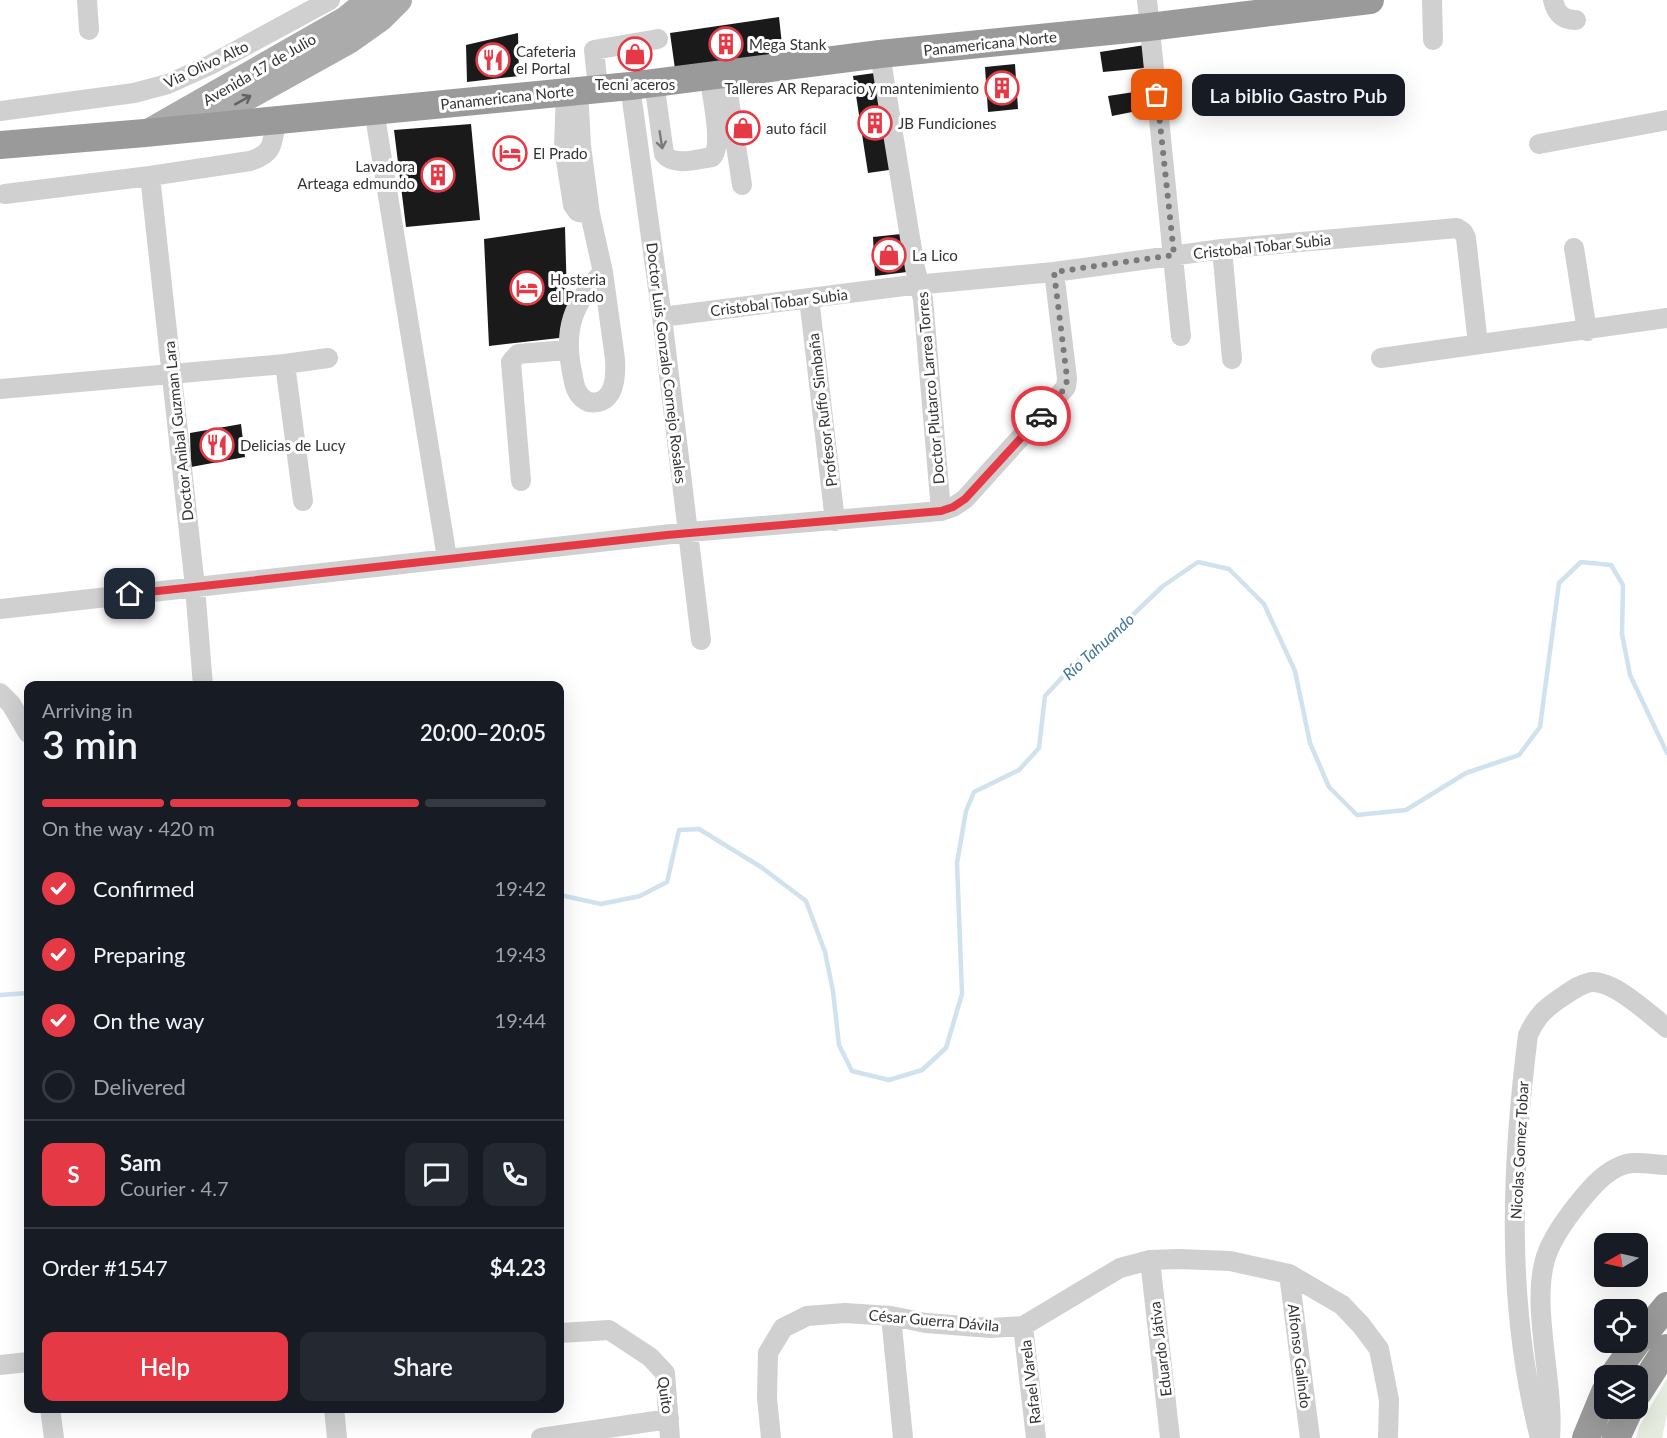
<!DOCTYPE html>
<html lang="en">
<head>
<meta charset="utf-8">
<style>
	:root { --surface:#171b24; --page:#242831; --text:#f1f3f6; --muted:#9ea1a6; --line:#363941; --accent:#e63946 }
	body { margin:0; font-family:Lato,sans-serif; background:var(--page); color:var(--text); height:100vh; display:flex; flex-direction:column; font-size:22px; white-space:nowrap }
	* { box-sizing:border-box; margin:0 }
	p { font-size:20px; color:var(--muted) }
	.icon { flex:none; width:33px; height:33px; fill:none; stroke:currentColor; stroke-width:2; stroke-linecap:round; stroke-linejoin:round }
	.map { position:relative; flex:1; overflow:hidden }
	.panel { position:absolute; left:24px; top:681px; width:540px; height:732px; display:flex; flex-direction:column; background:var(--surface); border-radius:12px; box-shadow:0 6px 24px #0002 }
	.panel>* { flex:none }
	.needle { width:39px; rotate:261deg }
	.controls { position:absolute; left:1594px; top:1233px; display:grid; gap:12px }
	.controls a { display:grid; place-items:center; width:54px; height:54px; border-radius:12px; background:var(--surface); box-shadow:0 6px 24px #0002; font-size:30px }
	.pin { position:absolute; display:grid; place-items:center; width:51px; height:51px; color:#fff; margin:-26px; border-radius:12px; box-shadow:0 3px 9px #0006 }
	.courier { position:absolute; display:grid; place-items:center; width:60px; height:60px; margin:-30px; border:4px solid #e63946; border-radius:50%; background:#fff; color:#222; box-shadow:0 2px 8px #0007 }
	.bubble { position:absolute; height:42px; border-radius:12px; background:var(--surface); box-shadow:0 6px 24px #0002; font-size:20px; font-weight:600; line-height:42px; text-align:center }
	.head em { font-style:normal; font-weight:600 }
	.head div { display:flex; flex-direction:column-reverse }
	.head { display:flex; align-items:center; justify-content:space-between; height:102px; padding:0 18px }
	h1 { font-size:39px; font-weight:600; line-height:45px }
	.bar { display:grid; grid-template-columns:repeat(4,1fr); gap:9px 6px; align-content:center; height:72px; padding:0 18px }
	.bar i { height:8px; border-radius:4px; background:var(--line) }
	.bar .on { background:var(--accent) }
	.bar p { grid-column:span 4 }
	.line { display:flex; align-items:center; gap:15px; padding:0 18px; border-top:2px solid var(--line) }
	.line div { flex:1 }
	.round { display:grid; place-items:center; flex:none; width:63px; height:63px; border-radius:12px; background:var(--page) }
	ol { padding:0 18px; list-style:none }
	li { display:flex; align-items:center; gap:18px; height:66px }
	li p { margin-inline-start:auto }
	li .icon { padding:6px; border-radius:50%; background:var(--accent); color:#fff; stroke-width:4 }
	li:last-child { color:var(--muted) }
	li i { width:33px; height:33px; border:3px solid var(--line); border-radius:50% }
	.action { display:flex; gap:12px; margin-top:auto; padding:12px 18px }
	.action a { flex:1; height:69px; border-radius:12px; background:var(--accent); color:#fff; font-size:24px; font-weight:600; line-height:69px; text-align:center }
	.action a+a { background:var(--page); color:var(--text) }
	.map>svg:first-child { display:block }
	.green { fill:#e6ecdf }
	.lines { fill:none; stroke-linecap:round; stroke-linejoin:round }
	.stream { stroke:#cfe2ee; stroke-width:4.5 }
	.building { fill:#1a1a1a }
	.minor { stroke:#d0d0d0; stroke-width:20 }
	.major { stroke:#ababab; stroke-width:26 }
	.highway { stroke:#9a9a9a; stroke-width:28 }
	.oneway { stroke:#636363 }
	.oneway2 { stroke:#7a7a7a }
	.done { stroke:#7a7a7a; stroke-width:6; stroke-dasharray:0 10.8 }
	.route { stroke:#e63946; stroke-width:8 }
	.labels { text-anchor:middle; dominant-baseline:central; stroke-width:6; stroke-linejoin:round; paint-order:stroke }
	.street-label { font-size:15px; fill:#333; stroke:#fff }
	.poi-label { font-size:15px; fill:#333; stroke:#fff; text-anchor:start }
	.water-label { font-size:16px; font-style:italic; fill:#3f7597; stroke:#fff }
</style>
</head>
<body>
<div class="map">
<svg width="1667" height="1438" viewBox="0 0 1667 1438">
	<rect width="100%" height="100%" fill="#fff"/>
	<path class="green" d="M1667,1378V1414L1662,1438H1636L1639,1427Z"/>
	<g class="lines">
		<path class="stream" d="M560,895L601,904L640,896L667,882L679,830L699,829L761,867L806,901L825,952L833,991L839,1045L852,1071L889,1080L922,1070L946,1048L962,994L957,863L966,811L974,792L1019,770L1039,748L1045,696L1082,656L1117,630L1163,586L1198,562L1229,569L1264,604L1295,671L1310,743L1329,787L1357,815L1406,810L1466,773L1519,755L1540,727L1559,583L1581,562L1611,565L1623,585L1622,634L1630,675L1667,753
			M0,995L28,993"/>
	</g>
	<path class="building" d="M779,17L783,54L675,69L670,33Z
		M518,33L519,76L467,82L466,45Z
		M1145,45V68L1103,72L1100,52Z
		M1015,64L1018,109L988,112L985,67Z
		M882,72L896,169L868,173L853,76Z
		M1147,90V109L1112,116L1108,96Z
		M471,124L480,220L406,227L394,130Z
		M565,227L568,337L489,346L484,239Z
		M901,234L907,272L875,276L873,237Z
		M241,424L245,457L191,467L190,433Z"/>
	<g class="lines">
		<path class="minor" d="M87,0L89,30
			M1147,0L1181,336
			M1432,0L1433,40
			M1553,0C1556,13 1562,20 1576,20
			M880,54L915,268L923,299L941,511
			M725,73L742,185
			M654,82L664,154C674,167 698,159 712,157C724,145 711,92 709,75
			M630,86L662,317L701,640
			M598,88L594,50L658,39
			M578,89L581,146L590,214L603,272L615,359C616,375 615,398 598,402C593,403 589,403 585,400C575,394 574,382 572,372C563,329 573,303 603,272
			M566,91L564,148L573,205L578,212L590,214
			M374,110L447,558
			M0,111L134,93L168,84L210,65L330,0
			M1539,144L1667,120
			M150,176L195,587L203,686
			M5,194L150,176L250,161C275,153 272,143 276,120
			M1574,248L1587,331
			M1222,249L1232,359
			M809,298L835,521
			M662,317L904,286L1054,272L1222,249L1457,228L1463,232L1466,238L1478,344
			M1381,358L1667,318
			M0,389L285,364
			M521,481L511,362L518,354L567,350
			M303,501L285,364L328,358
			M0,609L689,532L941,511L953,507L965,499L1066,387L1067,378L1054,272
			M0,693L11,704L28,733
			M1150,1260L1170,1438
			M1289,1274L1310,1438
			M891,1316L903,1438
			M1023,1326L1036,1438
			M560,1333L609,1330L650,1357L665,1373L670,1438
			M0,1365L28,1362
			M50,1408L54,1438
			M334,1408L337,1438
			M541,1438L669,1419
			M771,1438L767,1398L768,1353L783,1328L807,1316L845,1313L891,1316L926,1323L991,1328L1023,1326L1120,1268L1150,1260L1179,1259L1230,1261L1289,1274L1342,1305L1361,1325L1379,1349L1389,1400L1388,1438
			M1540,1438C1506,1306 1511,1169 1528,1035C1537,1016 1544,1009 1562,997C1571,991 1580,984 1591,982C1614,980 1649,1014 1667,1028
			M1550,1438C1555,1382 1528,1300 1548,1251C1555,1234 1566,1219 1577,1205C1590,1189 1605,1170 1626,1164C1638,1161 1655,1165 1667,1165"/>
		<path class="major" d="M192,128L349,41L380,19L399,0
			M148,132L346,19L369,0"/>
		<path class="highway" d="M0,145L145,133L630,86L880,54L1149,27L1370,0
			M1638,1341L1667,1306
			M1613,1376L1637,1342
			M1638,1393L1667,1348
			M1586,1438L1605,1392
			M1616,1438L1630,1408"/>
	</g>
	<defs><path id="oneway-shaft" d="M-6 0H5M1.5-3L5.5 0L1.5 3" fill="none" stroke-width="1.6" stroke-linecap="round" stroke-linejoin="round" transform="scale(1.5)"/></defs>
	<use class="oneway" href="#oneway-shaft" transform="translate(243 100) rotate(-29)"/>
	<use class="oneway2" href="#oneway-shaft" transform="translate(661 140) rotate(81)"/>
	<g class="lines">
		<path class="done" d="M1041,416L1066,387L1067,378L1054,272L1174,255L1157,95"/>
		<path class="route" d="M130,594L667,535L941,511L953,507L965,499L1041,416"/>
	</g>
	<defs>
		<symbol id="building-ring" viewBox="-11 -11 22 22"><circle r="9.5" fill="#fff" stroke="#e63946" stroke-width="1.5"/><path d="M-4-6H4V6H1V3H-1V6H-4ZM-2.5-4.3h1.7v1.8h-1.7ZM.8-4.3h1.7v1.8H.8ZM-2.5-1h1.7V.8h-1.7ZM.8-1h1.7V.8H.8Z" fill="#e63946"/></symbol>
		<symbol id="shop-ring" viewBox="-11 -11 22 22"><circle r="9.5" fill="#fff" stroke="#e63946" stroke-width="1.5"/><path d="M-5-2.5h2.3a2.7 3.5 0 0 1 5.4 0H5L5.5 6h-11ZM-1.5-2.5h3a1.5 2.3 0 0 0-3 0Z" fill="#e63946"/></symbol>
		<symbol id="restaurant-ring" viewBox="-11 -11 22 22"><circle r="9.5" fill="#fff" stroke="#e63946" stroke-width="1.5"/><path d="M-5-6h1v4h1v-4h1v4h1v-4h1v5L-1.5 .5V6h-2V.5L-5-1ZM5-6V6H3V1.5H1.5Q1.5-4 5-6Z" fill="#e63946"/></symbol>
		<symbol id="hotel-ring" viewBox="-11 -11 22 22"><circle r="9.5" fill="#fff" stroke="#e63946" stroke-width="1.5"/><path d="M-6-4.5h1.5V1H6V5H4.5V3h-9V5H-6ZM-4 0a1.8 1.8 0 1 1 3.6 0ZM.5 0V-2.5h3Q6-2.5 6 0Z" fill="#e63946"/></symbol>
	</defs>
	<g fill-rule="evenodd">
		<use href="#building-ring" x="707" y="25" width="38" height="38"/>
		<use href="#shop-ring" x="616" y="35" width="38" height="38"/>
		<use href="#restaurant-ring" x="474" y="41" width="38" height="38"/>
		<use href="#building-ring" x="983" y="69" width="38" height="38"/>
		<use href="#building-ring" x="856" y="104" width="38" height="38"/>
		<use href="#shop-ring" x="724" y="109" width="38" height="38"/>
		<use href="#hotel-ring" x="491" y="134" width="38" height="38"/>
		<use href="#building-ring" x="419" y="156" width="38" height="38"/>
		<use href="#shop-ring" x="870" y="236" width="38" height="38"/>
		<use href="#hotel-ring" x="508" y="269" width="38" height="38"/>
		<use href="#restaurant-ring" x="198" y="426" width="38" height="38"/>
	</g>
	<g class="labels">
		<g class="street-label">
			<text transform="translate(990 43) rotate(-6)">Panamericana Norte</text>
			<text transform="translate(206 64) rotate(-25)">Via Olivo Alto</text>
			<text transform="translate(259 69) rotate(-30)">Avenida 17 de Julio</text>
			<text transform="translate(507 97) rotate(-6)">Panamericana Norte</text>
			<text transform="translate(1262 246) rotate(-6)">Cristobal Tobar Subia</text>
			<text transform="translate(779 302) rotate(-7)">Cristobal Tobar Subia</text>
			<text transform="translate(667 363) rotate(83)">Doctor Luis Gonzalo Cornejo Rosales</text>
			<text transform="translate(930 388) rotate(-95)">Doctor Plutarco Larrea Torres</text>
			<text transform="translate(822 410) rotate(-97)">Profesor Ruffo Simbaña</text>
			<text transform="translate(178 431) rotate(-96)">Doctor Anibal Guzman Lara</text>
			<text transform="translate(1519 1150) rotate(-87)">Nicolas Gomez Tobar</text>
			<text transform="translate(934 1320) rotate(5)">César Guerra Dávila</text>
			<text transform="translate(1160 1349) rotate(-97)">Eduardo Játiva</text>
			<text transform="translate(1300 1356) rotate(83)">Alfonso Galindo</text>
			<text transform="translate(1030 1382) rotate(-97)">Rafael Varela</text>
			<text transform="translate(666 1395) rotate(82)">Quito</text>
		</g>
		<g class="poi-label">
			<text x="749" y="44">Mega Stank</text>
			<text x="516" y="51">Cafeteria<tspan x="516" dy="17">el Portal</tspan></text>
			<text x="635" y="84" text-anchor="middle">Tecni aceros</text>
			<text x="979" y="88" text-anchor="end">Talleres AR Reparacio y mantenimiento</text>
			<text x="898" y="123">JB Fundiciones</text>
			<text x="766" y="128">auto fácil</text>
			<text x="533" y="153">El Prado</text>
			<text x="415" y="166" text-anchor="end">Lavadora<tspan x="415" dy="17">Arteaga edmundo</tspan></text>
			<text x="912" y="255">La Lico</text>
			<text x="550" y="279">Hosteria<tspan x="550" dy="17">el Prado</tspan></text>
			<text x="240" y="445">Delicias de Lucy</text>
		</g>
		<g class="water-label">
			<text transform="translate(1098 646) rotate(-42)">Río Tahuando</text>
		</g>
	</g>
</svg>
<div class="controls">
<a><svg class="needle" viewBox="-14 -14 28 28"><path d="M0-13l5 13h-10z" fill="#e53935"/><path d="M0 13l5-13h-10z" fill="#9ea1a6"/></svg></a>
<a><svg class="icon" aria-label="locate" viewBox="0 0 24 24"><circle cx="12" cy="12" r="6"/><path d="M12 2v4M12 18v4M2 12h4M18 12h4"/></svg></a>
<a><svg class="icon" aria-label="layers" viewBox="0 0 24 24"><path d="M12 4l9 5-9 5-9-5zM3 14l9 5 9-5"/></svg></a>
</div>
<div class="pin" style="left:1157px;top:95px;background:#ea580c"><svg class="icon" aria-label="bag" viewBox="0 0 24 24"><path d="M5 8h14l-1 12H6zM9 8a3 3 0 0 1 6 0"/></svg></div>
<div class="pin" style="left:130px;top:594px;background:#1f2937"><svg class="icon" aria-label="home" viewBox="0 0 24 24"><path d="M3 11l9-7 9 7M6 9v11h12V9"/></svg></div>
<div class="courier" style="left:1041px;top:416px"><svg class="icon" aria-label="car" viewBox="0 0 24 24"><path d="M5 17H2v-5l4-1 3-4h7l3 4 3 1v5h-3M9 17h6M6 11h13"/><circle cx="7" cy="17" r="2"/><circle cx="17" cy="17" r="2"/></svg></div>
<div class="bubble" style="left:1192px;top:74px;width:213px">La biblio Gastro Pub</div>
<section class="panel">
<div class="head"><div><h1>3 min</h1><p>Arriving in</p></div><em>20:00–20:05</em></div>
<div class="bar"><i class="on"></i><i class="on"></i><i class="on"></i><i></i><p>On the way · 420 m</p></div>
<ol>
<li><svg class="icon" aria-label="check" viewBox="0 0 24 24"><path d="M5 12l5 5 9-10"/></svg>Confirmed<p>19:42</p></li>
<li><svg class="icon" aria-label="check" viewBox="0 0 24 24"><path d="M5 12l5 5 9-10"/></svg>Preparing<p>19:43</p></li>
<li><svg class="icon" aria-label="check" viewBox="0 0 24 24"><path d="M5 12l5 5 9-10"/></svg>On the way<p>19:44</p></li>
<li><i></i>Delivered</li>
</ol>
<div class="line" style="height:108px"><b class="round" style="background:var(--accent);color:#fff">S</b><div><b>Sam</b><p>Courier · 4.7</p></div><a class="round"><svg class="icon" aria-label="chat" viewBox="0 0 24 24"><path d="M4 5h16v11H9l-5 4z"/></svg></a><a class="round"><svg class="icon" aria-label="phone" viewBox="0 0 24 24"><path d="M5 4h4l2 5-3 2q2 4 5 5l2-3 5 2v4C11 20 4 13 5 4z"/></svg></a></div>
<div class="line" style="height:78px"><div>Order #1547</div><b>$4.23</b></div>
<div class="action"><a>Help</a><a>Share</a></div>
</section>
</div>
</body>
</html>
